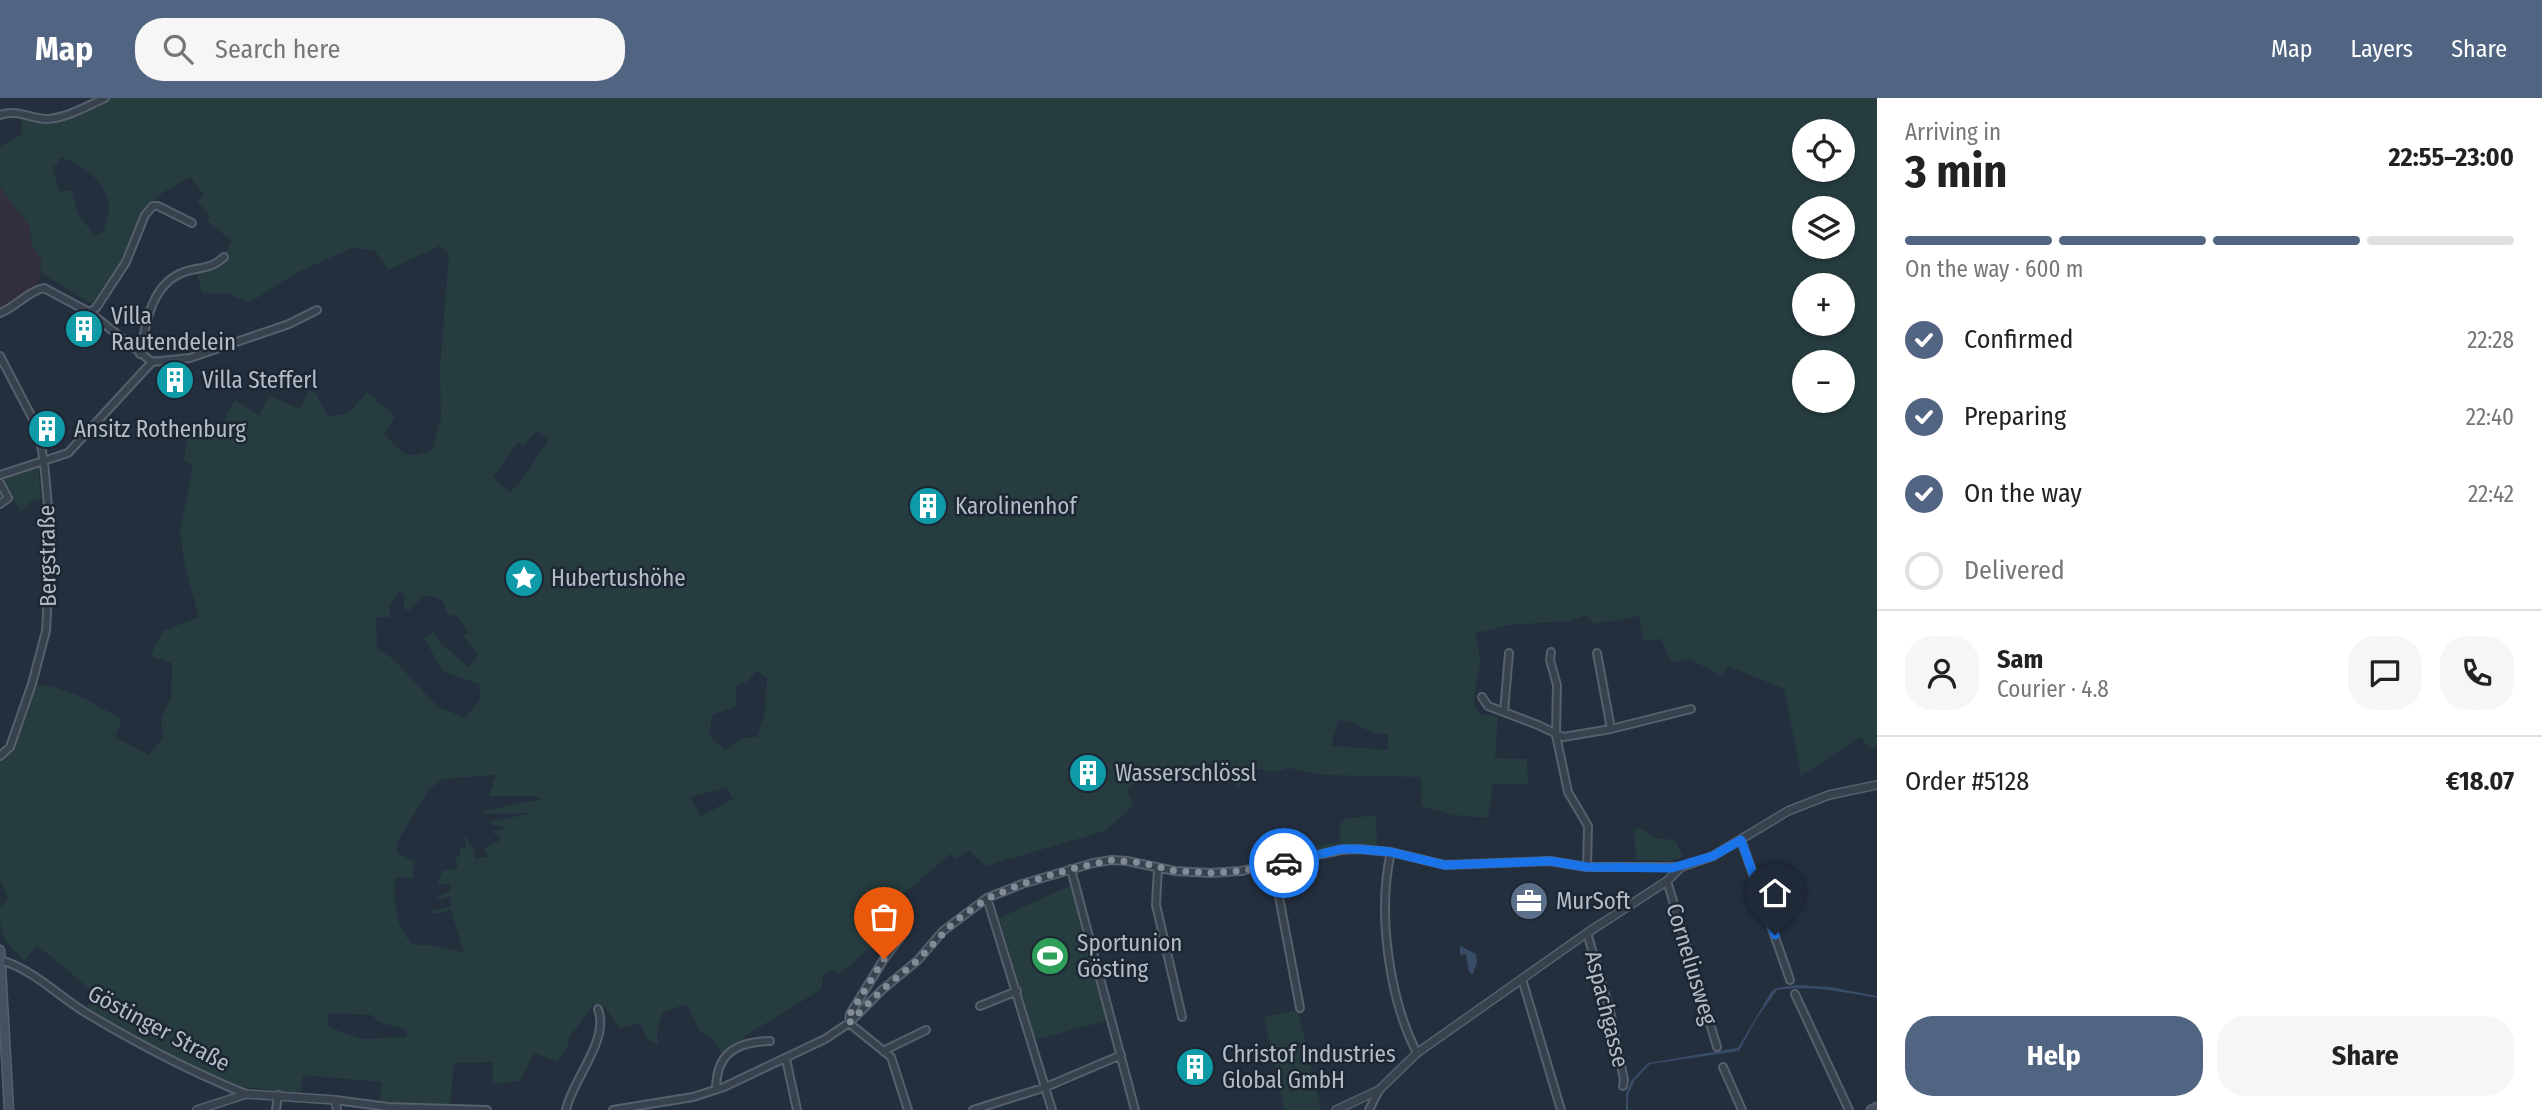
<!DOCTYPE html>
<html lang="en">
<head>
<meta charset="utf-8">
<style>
	:root { --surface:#fff; --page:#f6f6f6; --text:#222; --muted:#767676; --line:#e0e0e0; --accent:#516482 }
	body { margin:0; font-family:"Fira Sans Condensed",sans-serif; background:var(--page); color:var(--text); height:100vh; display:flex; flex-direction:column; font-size:26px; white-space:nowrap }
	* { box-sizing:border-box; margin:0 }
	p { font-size:23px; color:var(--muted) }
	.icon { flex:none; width:38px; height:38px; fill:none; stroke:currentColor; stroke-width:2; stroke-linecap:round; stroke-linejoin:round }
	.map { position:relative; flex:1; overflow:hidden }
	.panel { display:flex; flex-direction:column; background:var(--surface); width:665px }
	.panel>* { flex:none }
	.buttons { position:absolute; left:1792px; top:21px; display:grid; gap:14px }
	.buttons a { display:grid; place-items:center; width:63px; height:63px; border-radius:50%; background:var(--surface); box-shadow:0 2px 5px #0004; font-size:35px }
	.pin { position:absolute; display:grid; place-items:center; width:60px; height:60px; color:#fff; margin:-72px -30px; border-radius:50% 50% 50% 0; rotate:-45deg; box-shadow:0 0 7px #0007 }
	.pin .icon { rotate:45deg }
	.courier { position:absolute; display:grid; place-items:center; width:70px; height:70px; margin:-35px; border:5px solid #1a73e8; border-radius:50%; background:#fff; color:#222; box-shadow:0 2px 9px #0007 }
	.overview em { font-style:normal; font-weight:700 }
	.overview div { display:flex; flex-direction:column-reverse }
	.overview { display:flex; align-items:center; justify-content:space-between; height:119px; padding:0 28px }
	h1 { font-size:46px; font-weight:700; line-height:52px }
	.bar { display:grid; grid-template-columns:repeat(4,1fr); gap:10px 7px; align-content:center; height:84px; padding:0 28px }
	.bar i { height:9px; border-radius:5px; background:var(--line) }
	.bar .current { background:var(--accent) }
	.bar p { grid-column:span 4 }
	.line { display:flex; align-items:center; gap:18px; padding:0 28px; border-top:2px solid var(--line) }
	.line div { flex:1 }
	.round { display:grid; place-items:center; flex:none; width:74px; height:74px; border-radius:28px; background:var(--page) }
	ol { padding:0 28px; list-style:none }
	li { display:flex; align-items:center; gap:21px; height:77px }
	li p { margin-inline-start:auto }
	li .icon { padding:7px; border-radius:50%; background:var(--accent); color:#fff; stroke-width:4 }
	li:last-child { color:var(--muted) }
	li i { width:38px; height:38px; border:4px solid var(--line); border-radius:50% }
	.primary-button { display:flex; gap:14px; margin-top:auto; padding:14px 28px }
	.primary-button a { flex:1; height:80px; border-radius:28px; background:var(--accent); color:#fff; font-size:28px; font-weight:700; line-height:80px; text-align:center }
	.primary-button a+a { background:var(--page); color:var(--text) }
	header { display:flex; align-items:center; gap:42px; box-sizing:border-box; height:98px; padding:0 35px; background:var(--accent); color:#fff }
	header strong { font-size:33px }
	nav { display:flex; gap:38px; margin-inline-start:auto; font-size:24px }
	.search { width:490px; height:63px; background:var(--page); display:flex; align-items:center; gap:18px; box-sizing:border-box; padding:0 24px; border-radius:28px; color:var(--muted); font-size:26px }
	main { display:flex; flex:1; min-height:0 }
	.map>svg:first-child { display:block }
	.medical { fill:#32303f }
	.green { fill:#263c3f; fill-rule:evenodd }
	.water { fill:#394c67 }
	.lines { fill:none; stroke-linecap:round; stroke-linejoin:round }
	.stream { stroke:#394c67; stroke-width:2 }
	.minor-casing { stroke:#565f6c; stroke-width:10 }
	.tertiary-casing { stroke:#565f6c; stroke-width:10 }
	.secondary-casing { stroke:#565f6c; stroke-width:11 }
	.minor { stroke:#38414e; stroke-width:6 }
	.tertiary { stroke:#38414e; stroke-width:7 }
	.secondary { stroke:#465061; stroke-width:8 }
	.done { stroke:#828b98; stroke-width:7; stroke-dasharray:0 12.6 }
	.route { stroke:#1a73e8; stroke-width:9 }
	.labels { text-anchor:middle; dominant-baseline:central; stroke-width:5; stroke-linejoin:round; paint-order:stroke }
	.poi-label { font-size:23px; fill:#b4bcc9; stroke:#1d2633; text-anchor:start }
	.street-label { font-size:23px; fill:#b4bcc9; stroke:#1d2633 }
</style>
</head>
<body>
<header>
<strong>Map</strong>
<div class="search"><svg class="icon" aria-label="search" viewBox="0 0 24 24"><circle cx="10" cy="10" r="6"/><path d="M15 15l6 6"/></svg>Search here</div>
<nav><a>Map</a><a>Layers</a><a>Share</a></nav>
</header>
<main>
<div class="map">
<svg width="1877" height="1012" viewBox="0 0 1877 1012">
	<rect width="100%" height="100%" fill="#242f3e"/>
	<path class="medical" d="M0,89L30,129L32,148L42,163L37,191L0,215Z"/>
	<path class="green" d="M111,0H1877V649L1870,651L1860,639L1801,678L1784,591L1728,568L1722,578L1691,562L1671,564L1661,541L1644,543L1639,518L1594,526L1586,518L1569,523L1509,527L1476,535L1480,564L1473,607L1482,617L1498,619L1495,660L1527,661L1528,686H1493L1488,720L1454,717L1422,708L1421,679L1324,677L1288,670L1273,674L1252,670L1238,690L1227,664L1169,671L1156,684L1141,680L1127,693L1134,707L1105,733L985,768L969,752L957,761L950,756L890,808L895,816L883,830L889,840L865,854L841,875L831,872L822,877L823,887L820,892L743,939L740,948L723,957L712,940L699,932L687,906L663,914L657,933L658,947L647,941L640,925L620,930L602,906H594L569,940L567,951L557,964L534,955L520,983L493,986V964L454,965L450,1006L380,1004L382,984L303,977L301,995L244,989L186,967L87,911L94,895L47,855L36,849L24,863C2,839 0,842 0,809L8,801L0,782V663L13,648L33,587C65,586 95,607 122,621L115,639L149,657L163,640L161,622L171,599L172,565L150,558L163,533L199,519L185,469L180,433L193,367L184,363L189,326L218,334L235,302L259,317L269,297L300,311L308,293L315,294L328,319L349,315L367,294L395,318L384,336L404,356L417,357L432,352L441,320L440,270L449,155L439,148L389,172L374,152L352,150L296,175L249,205L227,195H202L196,172L219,171L229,157L225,154L232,143L206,122L210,118L197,103L204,97L190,79L162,95L146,110L122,168L95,208L40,174L42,163L32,148L30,129L0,89V49L22,36V19L57,22ZM1804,33H1843V72H1804ZM60,59C82,66 111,86 109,113C108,120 105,127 103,134L95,138L78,116L72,92L59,93L53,68L58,66ZM1804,110H1843V149H1804ZM1804,187H1843V226H1804ZM1804,264H1843V303H1804ZM538,333L549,341L522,382L510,394L493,379L518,344L523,347ZM398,494L404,496V511L410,512L422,499L433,498L443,503L448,518L454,516L461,523L468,535L463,538L478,557L468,569L442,546L433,534L424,541L444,574L479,586L480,602L465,620L437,608L393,561L377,550L376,519H390V507ZM756,573L767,579L765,613L757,639L742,640L725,652L709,637L712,617L736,608V588L747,584ZM1338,622C1360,623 1366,637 1388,636V652L1331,648ZM496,677L489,698H535L543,701L482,713L486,716L534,715L487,724L507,731L491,733L500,739L499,744L484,750L488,759L475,761L473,750L464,737L466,751L460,748V759L455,756L458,770L442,773L437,787L450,786L451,792L436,800L440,801L451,798V809L431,813L434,816L451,812L464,855L431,847H413C396,829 393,806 395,781L397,779L413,781L414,763L397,755V744L430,690L443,681ZM726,689L733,701L701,718L690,700C702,694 714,695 726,689ZM329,915L372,917L379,924L407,932L406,939L362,941L327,929Z
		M38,369L41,401L33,402L21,414L0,379Z
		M1376,717L1377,748H1343L1301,756L1299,751L1341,744L1339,728L1345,721Z
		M1640,730L1656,740L1675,742L1683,759L1670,763L1636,762L1634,731Z
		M1072,787L1109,922L1034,942L999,820Z
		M1298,912L1321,1011V1012H1285L1264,919Z"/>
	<path class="water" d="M1460,848L1476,856L1477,864L1473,876L1469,874L1466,856L1460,857Z
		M1797,887L1830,889L1877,898V900C1843,894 1811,887 1777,892L1757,920L1739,953L1650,966L1635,982L1628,997V1012H1626V996L1631,983L1648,965L1738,950L1771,894L1776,890Z"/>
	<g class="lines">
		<path class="stream" d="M154,259L180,258"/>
		<defs>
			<path id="minor" d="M0,17C16,11 30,20 45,21C65,21 87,8 105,0
				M89,214L96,210L126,164L145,117L153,108H158L192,125
				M0,215C16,209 28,193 44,190L89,214L152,264L190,260L289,226L317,212
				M140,256C146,225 151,186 184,174C200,169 212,171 224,159
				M0,258L38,331L44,364L51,440L46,533L32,586L10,649L0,658
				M0,377L68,355L152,264
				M0,385L8,400L0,406
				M1551,554L1550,562L1557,587L1556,637L1568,694L1588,728L1587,769
				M1597,555L1611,631
				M1482,599L1488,608L1538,627L1563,639L1611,631L1691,611
				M1504,614L1509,555
				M1741,742L1790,882
				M1391,754C1377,814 1389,901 1417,955
				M1273,767L1300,910
				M1158,770L1156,807L1182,919
				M1071,771L1135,1012
				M1667,783L1717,949
				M987,800L1052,1012
				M906,832L884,861L850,916L849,925L891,959L908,1012
				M1587,835L1610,913L1624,982L1623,988
				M1,862C33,872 55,895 83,913C136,945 189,973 246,996
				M1522,881L1561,1012
				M1795,896L1849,1012
				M980,908L1017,893
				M883,953L926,932
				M786,961L797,1012
				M1723,969L1742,1012
				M716,992C716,955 736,944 770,943
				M335,1002L388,1009L487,1012
				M276,1012L278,997
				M566,1012C572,982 610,942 598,911
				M613,1012L693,999L724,989L825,941L849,925L882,892L918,862L943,833L987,800L1022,786L1093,765L1112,762L1127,763L1175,773L1210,775L1241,773L1341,752L1358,751L1391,754L1445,767L1550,763L1587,769H1681
				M973,1012L1046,989L1121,957
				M1369,1012L1379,992"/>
			<path id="tertiary" d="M197,1012L246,996L335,1002L337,1012
				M1336,1012L1379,992L1417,955L1587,835L1667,783L1681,769L1713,758L1788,713L1829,697L1877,687"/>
			<path id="secondary" d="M0,852L9,1012
				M1871,1012L1877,1009"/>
		</defs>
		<use href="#minor" class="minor-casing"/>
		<use href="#tertiary" class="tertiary-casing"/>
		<use href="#secondary" class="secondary-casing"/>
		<use href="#minor" class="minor"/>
		<use href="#tertiary" class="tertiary"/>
		<use href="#secondary" class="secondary"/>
	</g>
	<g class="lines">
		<path class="done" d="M884,861L850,916L849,925L882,892L918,862L954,824L988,800L1022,786L1071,771L1112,762L1143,765L1175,773L1210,775L1241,773L1284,765"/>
		<path class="route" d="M1284,765L1341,751H1358L1391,754L1445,767L1550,763L1587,769L1672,770L1713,758L1741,742L1775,837"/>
	</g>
	<defs>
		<symbol id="building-disc" viewBox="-11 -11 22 22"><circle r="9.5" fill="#0f9aa8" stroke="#1d2633"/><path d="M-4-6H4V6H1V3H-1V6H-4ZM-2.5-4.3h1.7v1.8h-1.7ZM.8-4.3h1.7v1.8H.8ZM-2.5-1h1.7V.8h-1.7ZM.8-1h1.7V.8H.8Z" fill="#fff"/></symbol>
		<symbol id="sight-disc" viewBox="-11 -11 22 22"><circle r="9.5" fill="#0f9aa8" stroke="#1d2633"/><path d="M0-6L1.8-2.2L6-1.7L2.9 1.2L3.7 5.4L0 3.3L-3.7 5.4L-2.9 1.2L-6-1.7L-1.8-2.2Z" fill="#fff"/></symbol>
		<symbol id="office-disc" viewBox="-11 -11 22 22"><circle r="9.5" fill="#5c6f8a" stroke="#1d2633"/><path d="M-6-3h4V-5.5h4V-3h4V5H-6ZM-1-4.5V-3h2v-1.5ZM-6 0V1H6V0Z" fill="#fff"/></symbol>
		<symbol id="stadium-disc" viewBox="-11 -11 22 22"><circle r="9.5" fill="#2e9e5b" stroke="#1d2633"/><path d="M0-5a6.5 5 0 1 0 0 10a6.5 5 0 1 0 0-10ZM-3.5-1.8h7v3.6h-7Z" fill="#fff"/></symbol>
	</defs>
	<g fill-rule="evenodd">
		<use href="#building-disc" x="62" y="209" width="44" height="44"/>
		<use href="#building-disc" x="153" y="260" width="44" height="44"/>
		<use href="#building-disc" x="25" y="309" width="44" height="44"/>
		<use href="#building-disc" x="906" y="386" width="44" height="44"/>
		<use href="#sight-disc" x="502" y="458" width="44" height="44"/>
		<use href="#building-disc" x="1066" y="653" width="44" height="44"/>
		<use href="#office-disc" x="1507" y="781" width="44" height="44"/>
		<use href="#stadium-disc" x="1028" y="836" width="44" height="44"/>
		<use href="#building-disc" x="1173" y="947" width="44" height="44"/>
	</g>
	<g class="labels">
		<g class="poi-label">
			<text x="111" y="218">Villa<tspan x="111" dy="26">Rautendelein</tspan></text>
			<text x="202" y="282">Villa Stefferl</text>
			<text x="74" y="331">Ansitz Rothenburg</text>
			<text x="955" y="408">Karolinenhof</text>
			<text x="551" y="480">Hubertushöhe</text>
			<text x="1115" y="675">Wasserschlössl</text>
			<text x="1556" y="803">MurSoft</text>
			<text x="1077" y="845">Sportunion<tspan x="1077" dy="26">Gösting</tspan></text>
			<text x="1222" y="956">Christof Industries<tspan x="1222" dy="26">Global GmbH</tspan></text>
		</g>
		<g class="street-label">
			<text transform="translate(47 458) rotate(-91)">Bergstraße</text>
			<text transform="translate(1692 866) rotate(73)">Corneliusweg</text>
			<text transform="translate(1607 911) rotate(76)">Aspachgasse</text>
			<text transform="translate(159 930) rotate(28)">Göstinger Straße</text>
		</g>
	</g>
</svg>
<div class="buttons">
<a><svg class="icon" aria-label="locate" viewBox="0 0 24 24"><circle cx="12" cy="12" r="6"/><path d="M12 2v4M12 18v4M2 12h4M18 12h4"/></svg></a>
<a><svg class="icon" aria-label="layers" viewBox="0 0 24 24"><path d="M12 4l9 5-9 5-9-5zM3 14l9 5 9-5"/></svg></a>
<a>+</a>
<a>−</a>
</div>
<div class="pin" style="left:884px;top:861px;background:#ea580c"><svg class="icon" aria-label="bag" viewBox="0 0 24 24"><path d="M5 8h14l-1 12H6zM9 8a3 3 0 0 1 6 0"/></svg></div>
<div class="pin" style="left:1775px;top:837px;background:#1f2937"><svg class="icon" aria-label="home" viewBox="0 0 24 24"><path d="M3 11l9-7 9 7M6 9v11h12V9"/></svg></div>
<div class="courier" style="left:1284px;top:765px"><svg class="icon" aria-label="car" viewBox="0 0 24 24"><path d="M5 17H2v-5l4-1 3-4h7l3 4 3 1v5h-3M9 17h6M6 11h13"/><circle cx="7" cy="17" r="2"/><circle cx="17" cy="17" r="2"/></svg></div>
</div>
<section class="panel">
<div class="overview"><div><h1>3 min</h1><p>Arriving in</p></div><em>22:55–23:00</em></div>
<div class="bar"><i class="current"></i><i class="current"></i><i class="current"></i><i></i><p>On the way · 600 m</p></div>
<ol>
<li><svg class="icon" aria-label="check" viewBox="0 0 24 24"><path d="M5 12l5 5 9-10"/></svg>Confirmed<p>22:28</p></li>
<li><svg class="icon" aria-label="check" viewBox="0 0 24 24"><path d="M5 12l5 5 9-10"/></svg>Preparing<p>22:40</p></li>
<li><svg class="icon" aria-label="check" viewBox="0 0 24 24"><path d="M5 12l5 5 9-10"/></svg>On the way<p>22:42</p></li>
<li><i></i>Delivered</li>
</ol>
<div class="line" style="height:126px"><a class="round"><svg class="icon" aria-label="person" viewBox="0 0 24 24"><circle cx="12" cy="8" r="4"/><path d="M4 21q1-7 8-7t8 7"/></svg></a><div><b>Sam</b><p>Courier · 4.8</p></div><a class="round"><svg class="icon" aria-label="chat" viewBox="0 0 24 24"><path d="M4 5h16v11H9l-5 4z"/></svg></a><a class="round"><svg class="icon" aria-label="phone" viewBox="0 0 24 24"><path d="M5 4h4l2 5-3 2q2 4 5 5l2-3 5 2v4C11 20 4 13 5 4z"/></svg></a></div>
<div class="line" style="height:91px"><div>Order #5128</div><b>€18.07</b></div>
<div class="primary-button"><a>Help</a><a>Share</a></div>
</section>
</main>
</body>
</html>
